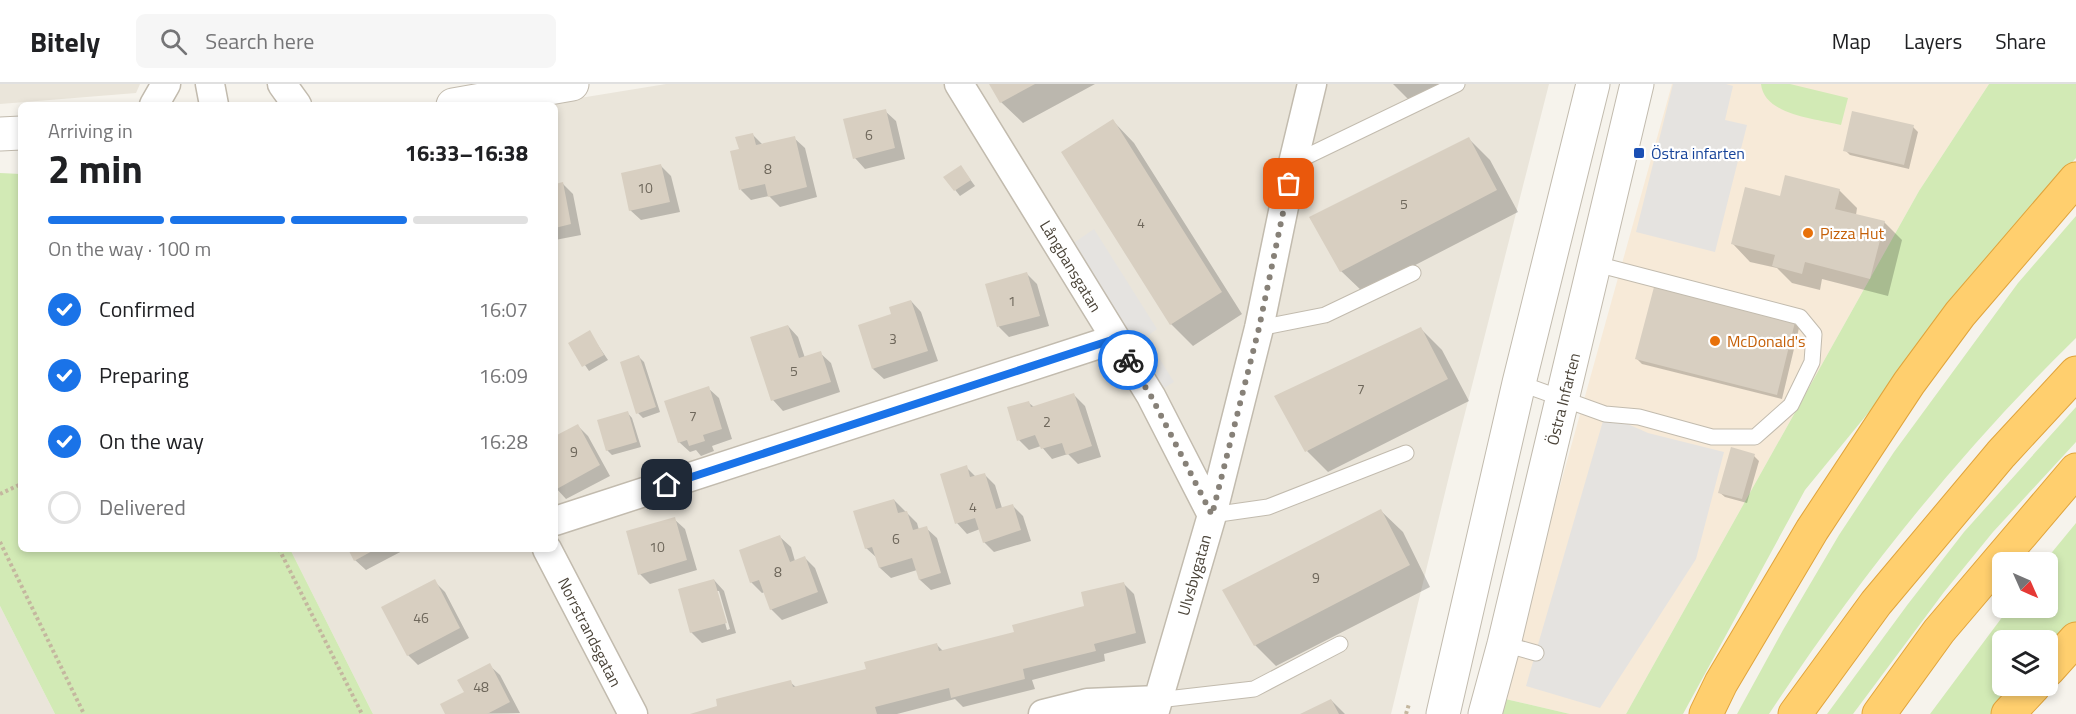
<!DOCTYPE html>
<html lang="en">
<head>
<meta charset="utf-8">
<style>
	:root { --surface:#fff; --page:#f6f6f6; --text:#202124; --muted:#757577; --line:#e0e0e0; --accent:#1a73e8 }
	body { margin:0; font-family:"Titillium Web",sans-serif; background:var(--page); color:var(--text); height:100vh; display:flex; flex-direction:column; font-size:22px; white-space:nowrap }
	* { box-sizing:border-box; margin:0 }
	p { font-size:20px; color:var(--muted) }
	.icon { flex:none; width:33px; height:33px; fill:none; stroke:currentColor; stroke-width:2; stroke-linecap:round; stroke-linejoin:round }
	.map { position:relative; flex:1; overflow:hidden }
	.drawer { position:absolute; left:18px; top:18px; width:540px; height:450px; display:flex; flex-direction:column; background:var(--surface); border-radius:9px; box-shadow:0 3px 9px #0003 }
	.drawer>* { flex:none }
	.needle { width:39px; rotate:135deg }
	.fabs { position:absolute; left:1992px; top:468px; display:grid; gap:12px }
	.fabs a { display:grid; place-items:center; width:66px; height:66px; border-radius:9px; background:var(--surface); box-shadow:0 3px 9px #0003; font-size:30px }
	.pin { position:absolute; display:grid; place-items:center; width:51px; height:51px; color:#fff; margin:-26px; border-radius:12px; box-shadow:0 3px 9px #0006 }
	.courier { position:absolute; display:grid; place-items:center; width:60px; height:60px; margin:-30px; border:4px solid #1a73e8; border-radius:50%; background:#fff; color:#222; box-shadow:0 2px 8px #0007 }
	.overview em { font-style:normal; font-weight:700 }
	.overview div { display:flex; flex-direction:column-reverse }
	.overview { display:flex; align-items:center; justify-content:space-between; height:102px; padding:0 30px }
	h1 { font-size:39px; font-weight:700; line-height:45px }
	.bar { display:grid; grid-template-columns:repeat(4,1fr); gap:9px 6px; align-content:center; height:72px; padding:0 30px }
	.bar i { height:8px; border-radius:4px; background:var(--line) }
	.bar .active { background:var(--accent) }
	.bar p { grid-column:span 4 }
	ol { padding:0 30px; list-style:none }
	li { display:flex; align-items:center; gap:18px; height:66px }
	li p { margin-inline-start:auto }
	li .icon { padding:6px; border-radius:50%; background:var(--accent); color:#fff; stroke-width:4 }
	li:last-child { color:var(--muted) }
	li i { width:33px; height:33px; border:3px solid var(--line); border-radius:50% }
	header { display:flex; align-items:center; gap:36px; box-sizing:border-box; height:84px; padding:0 30px; background:var(--surface); border-bottom:2px solid var(--line) }
	header strong { font-size:28px }
	nav { display:flex; gap:33px; margin-inline-start:auto; font-size:21px }
	.search { width:420px; height:54px; background:var(--page); display:flex; align-items:center; gap:15px; box-sizing:border-box; padding:0 21px; border-radius:9px; color:var(--muted); font-size:22px }
	.map>svg:first-child { display:block }
	.residential { fill:#eae5da }
	.commercial { fill:#f7ead8 }
	.green { fill:#d2eab5 }
	.parking { fill:#e5e3e0 }
	.shadow { fill:#0003; fill-rule:evenodd }
	.building { fill:#d8cfc1 }
	.lines { fill:none; stroke-linecap:round; stroke-linejoin:round }
	.service-casing { stroke:#c2bbae; stroke-width:17 }
	.minor-casing { stroke:#c2bbae; stroke-width:31 }
	.tertiary-casing { stroke:#c2bbae; stroke-width:35 }
	.motorway-casing { stroke:#e0a43c; stroke-width:35 }
	.path { stroke:#c4b79f; stroke-width:4; stroke-dasharray:3 3; stroke-linecap:butt }
	.service { stroke:#fff; stroke-width:15 }
	.minor { stroke:#fff; stroke-width:28 }
	.tertiary { stroke:#fff; stroke-width:33 }
	.motorway { stroke:#ffcf6e; stroke-width:33 }
	.done { stroke:#878178; stroke-width:6; stroke-dasharray:0 10.8 }
	.route { stroke:#1a73e8; stroke-width:8 }
	.transit-dot { fill:#1a4fb4; stroke:#fff; stroke-width:2 }
	.food-dot { fill:#e8710a; stroke:#fff; stroke-width:2 }
	.labels { text-anchor:middle; dominant-baseline:central; stroke-width:4.5; stroke-linejoin:round; paint-order:stroke }
	.number-label { font-size:14px; fill:#6e675b }
	.transit-label { font-size:16px; fill:#164399; stroke:#fff; text-anchor:start }
	.food-label { font-size:16px; fill:#c56008; stroke:#fff; text-anchor:start }
	.street-label { font-size:16px; fill:#4b4439; stroke:#fff }
</style>
</head>
<body>
<header>
<strong>Bitely</strong>
<div class="search"><svg class="icon" aria-label="search" viewBox="0 0 24 24"><circle cx="10" cy="10" r="6"/><path d="M15 15l6 6"/></svg>Search here</div>
<nav><a>Map</a><a>Layers</a><a>Share</a></nav>
</header>
<div class="map">
<svg width="2076" height="630" viewBox="0 0 2076 630">
	<rect width="100%" height="100%" fill="#f6f3ec"/>
	<path class="residential" d="M0,0H140L136,9L0,20Z
		M666,0H1549L1452,380L1391,630H373L290,465H555V21H537Z
		M0,522L55,630H0Z"/>
	<path class="commercial" d="M1672,0H1989L1919,107L1626,630H1570L1501,614Z"/>
	<path class="green" d="M1761,0H1790L1848,14L1841,41C1816,35 1764,31 1761,0Z
		M1989,0H2076V74L2014,142L1878,317L1805,406L1683,630H1626L1919,107Z
		M0,89L21,90V465H290L373,630H55L0,522Z
		M2076,132V254C1960,367 1858,495 1769,630H1737L1783,546L1839,451L1894,368L2018,199Z
		M2076,323V358L1993,448L1944,508L1853,630H1827L1908,520L1964,448Z
		M2076,439V543L2048,572V556H2002V602H2020L1993,630H1930L2009,524H2048V478H2044Z
		M1501,614L1570,630H1498Z"/>
	<path class="parking" d="M1673,0H1726L1733,2L1725,36L1747,41L1715,168L1636,148Z
		M1094,145L1157,245L1146,253L1174,298L1151,312L1062,167Z
		M1605,330L1648,349L1724,368L1696,475L1600,624L1526,602Z"/>
	<path class="shadow" d="M991,0H1095L1023,39L1001,18Z
		M1393,0H1447L1411,18Z
		M885,27L896,37L905,75L865,85L855,74Z
		M1113,37L1134,59L1242,230L1193,262L1171,240L1063,69Z
		M1913,43L1918,48L1909,85L1850,71L1845,66Z
		M752,50L763,61L794,54L805,64L817,113L780,123L769,112L751,116L741,106Z
		M1469,55L1490,76L1518,128L1363,208L1341,187Z
		M661,82L671,92L680,128L641,136L630,126Z
		M961,83L975,102L960,112L945,93Z
		M563,100L573,110L581,151L555,156V101Z
		M1839,106L1857,124L1856,131L1884,138L1902,156L1888,212L1822,195L1820,206L1792,199L1777,184L1750,178L1733,160L1781,114Z
		M1027,190L1037,200L1049,242L1009,253L999,243L987,201Z
		M911,217L921,228L938,277L884,295L873,285L893,231Z
		M1794,239L1799,244L1782,315L1642,280L1637,275Z
		M788,242L798,253L805,274L820,269L831,279L840,308L783,327L773,316Z
		M1420,244L1442,266L1469,317L1328,388L1307,367Z
		M589,248L608,276L589,287L570,259Z
		M639,273L644,278L660,328L643,334L638,329Z
		M708,304L719,314L732,355L712,362L714,367L701,372L696,366L690,368L679,358Z
		M1074,311L1085,322L1101,373L1078,380L1068,370L1052,375L1041,362L1029,366L1019,356L1029,319L1034,323Z
		M627,328L632,334L641,363L612,371L607,366Z
		M578,342L588,352L610,392L566,415L555,403V354Z
		M1754,372L1759,377L1747,419L1725,413L1719,408Z
		M966,383L976,393L984,390L995,401L1002,424L1012,421L1023,432L1031,457L994,468L984,458L980,445L967,450L957,439Z
		M894,416L917,439L919,446L926,444L937,454L951,500L931,506L920,496L917,486L891,494L880,484L877,474L866,464Z
		M1381,427L1403,448L1430,503L1276,582L1255,561Z
		M674,435L685,445L697,486L650,500L640,490Z
		M780,453L791,463L795,477L805,474L815,484L828,519L782,536L771,525L765,508L762,509L751,498Z
		M350,465H406L366,486L355,476Z
		M714,496L724,507L736,549L702,559L691,548ZM716,507H719L730,545L727,546Z
		M434,497L445,508L469,554L418,581L408,571Z
		M1123,499L1134,510L1146,559L1104,570L1105,577L1032,596L1035,605L963,623L955,615L897,630H693L719,623L790,598L797,604L867,586L937,561L943,567L1015,549L1086,523Z
		M489,581L500,591L520,629L446,630Z
		M1331,616L1345,630H1304Z"/>
	<path class="building" d="M989,0H1035L1000,19Z
		M886,25L895,64L853,75L843,35Z
		M1852,27L1914,41L1904,81L1843,67Z
		M1113,35L1222,208L1170,241L1061,68Z
		M753,49L756,61L795,52L807,103L768,113L765,100L739,106L730,67L739,65L735,53Z
		M1469,53L1497,106L1340,188L1309,133Z
		M661,80L670,118L629,127L621,89Z
		M961,81L971,96L954,107L943,93Z
		M1785,91L1840,105L1835,125L1885,137L1870,195L1805,178L1802,190L1772,182L1775,171L1731,160L1745,103L1780,112Z
		M563,98L571,140L555,144V100Z
		M1027,188L1040,232L997,243L985,200Z
		M1654,203L1795,238L1777,311L1635,275Z
		M911,216L928,267L872,285L858,241L891,230L889,223Z
		M788,241L799,274L821,267L831,298L771,317L750,253Z
		M1421,243L1448,295L1305,368L1274,312Z
		M590,246L604,271L582,283L568,259Z
		M639,271L656,323L636,330L620,278Z
		M709,302L722,345L703,351L705,357L689,362L687,356L678,359L664,317Z
		M1074,309L1092,362L1066,371L1062,359L1041,365L1035,351L1017,357L1007,323L1029,317L1031,323Z
		M628,327L637,358L606,367L597,336Z
		M578,340L600,381L555,406V352Z
		M1731,363L1755,370L1742,415L1718,409Z
		M967,381L970,393L985,389L996,425L1013,420L1021,446L983,459L975,434L955,440L940,390Z
		M894,415L898,429L907,427L913,446L927,442L941,489L919,496L912,474L879,484L872,463L865,465L853,427Z
		M1381,425L1410,481L1254,562L1222,506Z
		M675,433L687,476L638,491L626,447Z
		M780,451L790,478L805,472L818,508L770,526L759,496L750,499L739,466Z
		M348,465H376L354,477Z
		M435,495L460,544L407,572L381,523Z
		M714,495L727,539L690,549L678,505Z
		M1124,498L1136,549L1094,560L1096,567L1023,585L1025,595L951,614L949,604L875,623L877,630H690L717,622L716,615L791,596L793,603L866,585L864,578L937,559L939,567L1014,548L1012,541L1084,522L1081,508Z
		M490,579L510,618L487,630H445L440,620L464,608L457,596Z
		M1331,615L1339,630H1300Z"/>
	<g class="lines">
		<defs>
			<path id="service" d="M1293,79L1457,0
				M1259,244L1325,231L1413,189
				M1519,299L1605,330L1639,333L1712,353H1755L1791,321L1812,278L1814,250L1800,233L1596,180
				M1212,431L1268,423L1406,369
				M1504,560L1536,569
				M1158,616L1254,605L1340,560"/>
			<path id="minor" d="M210,0L214,21
				M282,0L297,21
				M959,0L1151,312L1212,431
				M154,21L166,0
				M555,437L1115,255
				M547,465L633,630
				M1043,630L1087,619L1158,616
				M1154,630L1212,431L1259,244L1293,79L1312,0"/>
			<path id="tertiary" d="M453,21L572,0
				M0,50L21,49
				M1443,630L1519,299L1593,0
				M1485,630L1504,560L1637,0"/>
			<path id="motorway" d="M2048,586L2076,555
				M1706,630L1721,599L1812,446L1909,299L1960,230L2076,95
				M1795,630L1876,519L2001,370L2076,289
				M1879,630L1939,547L2076,386
				M2008,630L2034,602"/>
		</defs>
		<use href="#service" class="service-casing"/>
		<use href="#minor" class="minor-casing"/>
		<use href="#tertiary" class="tertiary-casing"/>
		<use href="#motorway" class="motorway-casing"/>
		<path class="path" d="M0,410L21,400
			M0,458L84,630
			M279,465L362,630
			M1406,630L1409,620"/>
		<use href="#service" class="service"/>
		<use href="#minor" class="minor"/>
		<use href="#tertiary" class="tertiary"/>
		<use href="#motorway" class="motorway"/>
	</g>
	<g class="lines">
		<path class="done" d="M1128,276L1151,312L1212,431L1259,244L1289,100"/>
		<path class="route" d="M667,401L1115,255L1128,276"/>
	</g>
	<rect class="transit-dot" x="1633" y="63" width="12" height="12" rx="3"/>
	<g class="food-dot">
		<circle cx="1808" cy="149" r="6"/>
		<circle cx="1715" cy="257" r="6"/>
	</g>
	<g class="labels">
		<g class="number-label">
			<text x="869" y="50">6</text>
			<text x="768" y="84">8</text>
			<text x="645" y="103">10</text>
			<text x="1404" y="119">5</text>
			<text x="1141" y="138">4</text>
			<text x="1012" y="216">1</text>
			<text x="893" y="254">3</text>
			<text x="794" y="286">5</text>
			<text x="1361" y="304">7</text>
			<text x="693" y="331">7</text>
			<text x="1047" y="337">2</text>
			<text x="574" y="367">9</text>
			<text x="973" y="422">4</text>
			<text x="896" y="454">6</text>
			<text x="657" y="462">10</text>
			<text x="778" y="487">8</text>
			<text x="1316" y="493">9</text>
			<text x="421" y="533">46</text>
			<text x="481" y="602">48</text>
		</g>
		<g class="transit-label">
			<text x="1651" y="69">Östra infarten</text>
		</g>
		<g class="food-label">
			<text x="1820" y="149">Pizza Hut</text>
			<text x="1727" y="257">McDonald's</text>
		</g>
		<g class="street-label">
			<text transform="translate(1071 182) rotate(59)">Långbansgatan</text>
			<text transform="translate(1563 315) rotate(-76)">Östra Infarten</text>
			<text transform="translate(1194 491) rotate(-74)">Ulvsbygatan</text>
			<text transform="translate(590 548) rotate(63)">Norrstrandsgatan</text>
		</g>
	</g>
</svg>
<div class="fabs">
<a><svg class="needle" viewBox="-14 -14 28 28"><path d="M0-13l5 13h-10z" fill="#e53935"/><path d="M0 13l5-13h-10z" fill="#757577"/></svg></a>
<a><svg class="icon" aria-label="layers" viewBox="0 0 24 24"><path d="M12 4l9 5-9 5-9-5zM3 14l9 5 9-5"/></svg></a>
</div>
<div class="pin" style="left:1289px;top:100px;background:#ea580c"><svg class="icon" aria-label="bag" viewBox="0 0 24 24"><path d="M5 8h14l-1 12H6zM9 8a3 3 0 0 1 6 0"/></svg></div>
<div class="pin" style="left:667px;top:401px;background:#1f2937"><svg class="icon" aria-label="home" viewBox="0 0 24 24"><path d="M3 11l9-7 9 7M6 9v11h12V9"/></svg></div>
<div class="courier" style="left:1128px;top:276px"><svg class="icon" aria-label="bike" viewBox="0 0 24 24"><circle cx="6" cy="16" r="4"/><circle cx="18" cy="16" r="4"/><path d="M6 16l4-8h5l3 8M10 8l3 8H6M13 5h3"/></svg></div>
<section class="drawer">
<div class="overview"><div><h1>2 min</h1><p>Arriving in</p></div><em>16:33–16:38</em></div>
<div class="bar"><i class="active"></i><i class="active"></i><i class="active"></i><i></i><p>On the way · 100 m</p></div>
<ol>
<li><svg class="icon" aria-label="check" viewBox="0 0 24 24"><path d="M5 12l5 5 9-10"/></svg>Confirmed<p>16:07</p></li>
<li><svg class="icon" aria-label="check" viewBox="0 0 24 24"><path d="M5 12l5 5 9-10"/></svg>Preparing<p>16:09</p></li>
<li><svg class="icon" aria-label="check" viewBox="0 0 24 24"><path d="M5 12l5 5 9-10"/></svg>On the way<p>16:28</p></li>
<li><i></i>Delivered</li>
</ol>
</section>
</div>
</body>
</html>
